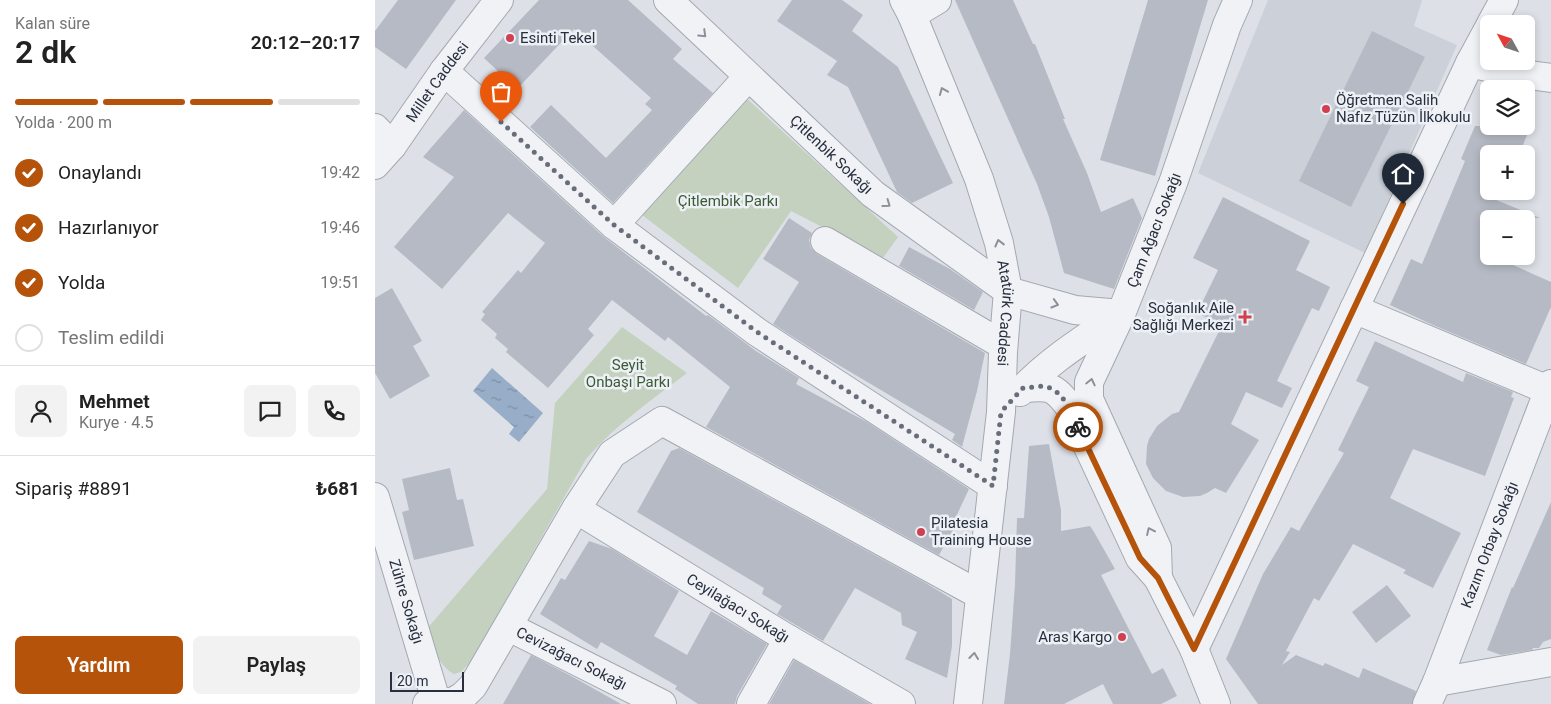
<!DOCTYPE html>
<html lang="tr">
<head>
<meta charset="utf-8">
<style>
	:root { --surface:#fff; --page:#f2f2f2; --text:#222; --muted:#767676; --line:#e0e0e0; --accent:#b45309 }
	body { margin:0; font-family:Roboto,sans-serif; background:var(--page); color:var(--text); height:100vh; display:flex; flex-direction:column; font-size:19px; white-space:nowrap }
	* { box-sizing:border-box; margin:0 }
	p { font-size:16px; color:var(--muted) }
	.icon { flex:none; width:28px; height:28px; fill:none; stroke:currentColor; stroke-width:2; stroke-linecap:round; stroke-linejoin:round }
	.map { position:relative; flex:1; overflow:hidden }
	.sheet { display:flex; flex-direction:column; background:var(--surface); width:375px }
	.sheet>* { flex:none }
	.needle { width:32px; rotate:310deg }
	.fabs { position:absolute; left:1105px; top:15px; display:grid; gap:10px }
	.fabs a { display:grid; place-items:center; width:55px; height:55px; border-radius:8px; background:var(--surface); box-shadow:0 2px 8px #0003; font-size:25px }
	.scale { position:absolute; left:15px; bottom:12px; width:74px; box-sizing:border-box; padding-left:5px; border:2px solid #272f3e; border-top:0; font-size:14px; line-height:18px; white-space:nowrap; color:#272f3e; -webkit-text-stroke:4px #edf0f5; paint-order:stroke }
	.pin { position:absolute; display:grid; place-items:center; width:42px; height:42px; color:#fff; margin:-51px -21px; border-radius:50% 50% 50% 0; rotate:-45deg; box-shadow:0 0 5px #0007 }
	.pin .icon { rotate:45deg }
	.courier { position:absolute; display:grid; place-items:center; width:50px; height:50px; margin:-25px; border:4px solid #b45309; border-radius:50%; background:#fff; color:#222; box-shadow:0 1px 6px #0007 }
	.head em { font-style:normal; font-weight:600 }
	.head div { display:flex; flex-direction:column-reverse }
	.head { display:flex; align-items:center; justify-content:space-between; height:85px; padding:0 15px }
	h1 { font-size:32px; font-weight:600; line-height:38px }
	.bar { display:grid; grid-template-columns:repeat(4,1fr); gap:8px 5px; align-content:center; height:60px; padding:0 15px }
	.bar i { height:6px; border-radius:4px; background:var(--line) }
	.bar .on { background:var(--accent) }
	.bar p { grid-column:span 4 }
	.line { display:flex; align-items:center; gap:12px; padding:0 15px; border-top:1px solid var(--line) }
	.line div { flex:1 }
	.round { display:grid; place-items:center; flex:none; width:52px; height:52px; border-radius:8px; background:var(--page) }
	ol { padding:0 15px; list-style:none }
	li { display:flex; align-items:center; gap:15px; height:55px }
	li p { margin-inline-start:auto }
	li .icon { padding:5px; border-radius:50%; background:var(--accent); color:#fff; stroke-width:4 }
	li:last-child { color:var(--muted) }
	li i { width:28px; height:28px; border:2px solid var(--line); border-radius:50% }
	.primary-button { display:flex; gap:10px; margin-top:auto; padding:10px 15px }
	.primary-button a { flex:1; height:58px; border-radius:8px; background:var(--accent); color:#fff; font-size:20px; font-weight:600; line-height:58px; text-align:center }
	.primary-button a+a { background:var(--page); color:var(--text) }
	main { display:flex; flex:1; min-height:0 }
	.map>svg:first-child { display:block }
	.built { fill:#cbd0d9 }
	.park { fill:#c3d1be }
	.water { fill:url(#water-ripples) }
	.building { fill:#b5bac4 }
	.lines { fill:none; stroke-linecap:round; stroke-linejoin:round }
	.minor-casing { stroke:#a3a8b1; stroke-width:30 }
	.tertiary-casing { stroke:#a3a8b1; stroke-width:30 }
	.minor { stroke:#f0f2f6; stroke-width:28 }
	.tertiary { stroke:#f0f2f6; stroke-width:28 }
	.oneway { stroke:#8c909a }
	.done { stroke:#676d79; stroke-width:5; stroke-dasharray:0 9 }
	.route { stroke:#b45309; stroke-width:6 }
	.poi-dot { fill:#cf4051; stroke:#edf0f5; stroke-width:2 }
	.labels { text-anchor:middle; dominant-baseline:central; stroke-width:5; stroke-linejoin:round; paint-order:stroke }
	.poi-label { font-size:15px; fill:#272f3e; stroke:#edf0f5; text-anchor:start }
	.street-label { font-size:15px; fill:#272f3e; stroke:#edf0f5 }
	.park-label { font-size:15px; fill:#3a5a34; stroke:#edf0f5 }
</style>
</head>
<body>
<main>
<section class="sheet">
<div class="head"><div><h1>2 dk</h1><p>Kalan süre</p></div><em>20:12–20:17</em></div>
<div class="bar"><i class="on"></i><i class="on"></i><i class="on"></i><i></i><p>Yolda · 200 m</p></div>
<ol>
<li><svg class="icon" aria-label="check" viewBox="0 0 24 24"><path d="M5 12l5 5 9-10"/></svg>Onaylandı<p>19:42</p></li>
<li><svg class="icon" aria-label="check" viewBox="0 0 24 24"><path d="M5 12l5 5 9-10"/></svg>Hazırlanıyor<p>19:46</p></li>
<li><svg class="icon" aria-label="check" viewBox="0 0 24 24"><path d="M5 12l5 5 9-10"/></svg>Yolda<p>19:51</p></li>
<li><i></i>Teslim edildi</li>
</ol>
<div class="line" style="height:90px"><a class="round"><svg class="icon" aria-label="person" viewBox="0 0 24 24"><circle cx="12" cy="8" r="4"/><path d="M4 21q1-7 8-7t8 7"/></svg></a><div><b>Mehmet</b><p>Kurye · 4.5</p></div><a class="round"><svg class="icon" aria-label="chat" viewBox="0 0 24 24"><path d="M4 5h16v11H9l-5 4z"/></svg></a><a class="round"><svg class="icon" aria-label="phone" viewBox="0 0 24 24"><path d="M5 4h4l2 5-3 2q2 4 5 5l2-3 5 2v4C11 20 4 13 5 4z"/></svg></a></div>
<div class="line" style="height:65px"><div>Sipariş #8891</div><b>₺681</b></div>
<div class="primary-button"><a>Yardım</a><a>Paylaş</a></div>
</section>
<div class="map">
<svg width="1176" height="704" viewBox="0 0 1176 704">
	<defs>
		<pattern id="water-ripples" width="26" height="14" patternUnits="userSpaceOnUse" patternTransform="scale(1.25)"><rect width="26" height="14" fill="#98aec8"/><path d="M2 4q2-2 4 0t4 0M15 11q2-2 4 0t4 0" fill="none" stroke="#7c8ea4"/></pattern>
	</defs>
	<rect width="100%" height="100%" fill="#dde1e7"/>
	<path class="built" d="M893,0H1047L1039,26L1082,45L990,253L823,173Z"/>
	<path class="park" d="M369,96L523,237L508,258L416,211L363,288L267,215Z
		M247,327L312,373C277,400 240,425 211,459L96,661L86,672L79,674C63,665 58,646 50,631L172,489L180,403Z"/>
	<path class="water" d="M117,368L168,413L144,442L134,434L139,427L98,391Z"/>
	<path class="building" d="M23,0H81L31,69L0,47V31Z
		M164,0H253L307,49L298,59L338,93L238,203L155,127L176,105L231,158L277,110L270,104L276,98L199,29L142,89L109,58Z
		M417,0H467L488,15L477,31L523,67L578,183L537,203L522,192L473,87L452,75L462,61L402,21Z
		M580,0H638L658,44H660L690,119H688L712,173L726,212L758,198L767,218L739,289L689,273L674,217L662,184Z
		M773,0H833L780,176L725,160Z
		M997,31L1050,57L976,207L924,181Z
		M89,110L229,237L331,316L333,315L381,351L424,378L421,384L492,422L594,489L579,521L582,523L564,555L331,427L355,387L293,337L290,341L237,300L213,329L219,335L173,388L131,352L133,349L120,338L122,334L106,320L110,314L107,312L143,270L146,273L170,243L133,213L67,289L19,247L79,177L48,157Z
		M1100,126H1156L1144,154H1114V197L1165,218L1114,219V256H1118L1176,282V307L1151,364L1058,325L1015,305L1036,259L1047,264L1090,161L1086,159Z
		M848,197L935,241L921,270L955,287L944,311L937,308L902,381L917,388L907,408L871,392L856,424L884,440L851,493L840,488L832,493L825,496L808,497L791,491L778,478L771,464L772,446L774,439L782,426L797,414L804,412L847,325L822,313L843,270L818,258Z
		M414,218L437,233L434,240L436,248L442,254L610,353L602,391L587,447L577,440L580,434L440,351L398,324L424,282L388,259Z
		M534,247L575,269L608,292L599,310L524,266Z
		M17,288L47,341L38,346L55,376L15,399L0,373V298Z
		M1000,341L1088,382L1091,373L1138,392L1136,397L1139,398L1110,476L1038,449L1015,498L1086,533L1058,588L1028,573L1031,570L978,544L944,601L939,598L911,651L915,652L907,665L921,655L948,666L950,663L984,678L988,668L1041,691L1037,704H883L851,659L888,574L916,527L924,531L969,453L963,450L994,387L981,381Z
		M674,444L686,510V531L715,526L719,532L740,569L726,575L777,674L788,668L802,696L786,704H738L728,684L689,704H629L635,654L640,584L642,518H649L654,446Z
		M304,448L549,582L577,599V646L572,678L530,659L542,632L527,625L526,613L480,588L448,641L402,614L407,606L387,594L389,588L262,512L296,451Z
		M75,468L82,500L88,499L99,546L39,560L27,512L34,510L27,479Z
		M1176,502V639L1168,642L1164,648H1158L1157,650L1126,655L1112,650L1137,587L1138,588Z
		M214,541L237,549L304,591L279,636L312,655L336,611L392,644L362,696L360,704H323L300,689L302,686L226,642L222,649L165,614L186,578L190,580Z
		M1012,585L1036,616L1001,643L977,612Z
		M156,655L198,677L246,704H128Z
		M419,660L495,704H394Z"/>
	<g class="lines">
		<defs>
			<g id="minor">
				<path id="s1" d="M293,0L498,194L633,291"/>
				<path d="M537,15L562,0"/>
				<path d="M1116,24L1129,0"/>
				<path d="M1095,63L1139,73L1176,78"/>
				<path d="M69,71L239,225L382,332L618,486"/>
				<path d="M0,128L17,146"/>
				<path d="M239,225L373,77"/>
				<path d="M450,241L628,345"/>
				<path d="M979,309L1173,390"/>
				<path id="s2" d="M0,497L62,704"/>
				<path id="s3" d="M201,509L413,639L526,704"/>
				<path id="s4" d="M134,627L287,704"/>
				<path d="M819,649L1095,63L1114,28"/>
				<path d="M1062,682L1176,662"/>
				<path d="M52,704L60,700L76,703L88,696L98,686L201,509L237,454L287,421L605,595"/>
				<path d="M376,704L413,639"/>
				<path id="s5" d="M1052,704L1062,682L1176,384"/>
			</g>
			<g id="tertiary">
				<path id="s6" d="M529,0L537,15L604,179L624,243L633,291L628,352L626,412L593,704"/>
				<path id="s7" d="M0,165L17,146L69,71L124,0"/>
				<path d="M633,291L700,310L746,314"/>
				<path d="M648,388C674,386 678,385 694,406L765,558L783,578L819,649L841,704"/>
				<path d="M645,392C673,361 711,338 746,314"/>
				<path id="s8" d="M783,578L782,548L714,399V382L746,314L798,183L852,25L863,0"/>
			</g>
		</defs>
		<use href="#minor" class="minor-casing"/>
		<use href="#tertiary" class="tertiary-casing"/>
		<use href="#minor" class="minor"/>
		<use href="#tertiary" class="tertiary"/>
	</g>
	<defs><path id="oneway-chevron" d="M-2-3.5L2.5 0L-2 3.5" fill="none" stroke-width="1.6" stroke-linecap="round" stroke-linejoin="round" transform="scale(1.25)"/></defs>
	<g class="oneway">
		<use href="#oneway-chevron" transform="translate(328 34) rotate(44)"/>
		<use href="#oneway-chevron" transform="translate(568 91) rotate(-112)"/>
		<use href="#oneway-chevron" transform="translate(512 204) rotate(36)"/>
		<use href="#oneway-chevron" transform="translate(624 243) rotate(-104)"/>
		<use href="#oneway-chevron" transform="translate(680 304) rotate(16)"/>
		<use href="#oneway-chevron" transform="translate(716 382) rotate(-77)"/>
		<use href="#oneway-chevron" transform="translate(775 531) rotate(-115)"/>
		<use href="#oneway-chevron" transform="translate(599 656) rotate(-83)"/>
	</g>
	<g class="lines">
		<path class="done" d="M126,122L239,225L382,332L618,486L626,412L648,388C655,388 666,385 672,387C689,392 696,412 703,427"/>
		<path class="route" d="M703,427L765,558L783,578L819,649L1028,204"/>
	</g>
	<g class="poi-dot">
		<circle cx="135" cy="38" r="5"/>
		<circle cx="951" cy="109" r="5"/>
		<path d="M867.5 309.5h5v5h5v5h-5v5h-5v-5h-5v-5h5z"/>
		<circle cx="546" cy="532" r="5"/>
		<circle cx="747" cy="637" r="5"/>
	</g>
	<g class="labels">
		<g class="poi-label">
			<text x="145" y="38">Esinti Tekel</text>
			<text x="961" y="100">Öğretmen Salih<tspan x="961" dy="17">Nafız Tüzün İlkokulu</tspan></text>
			<text x="859" y="308" text-anchor="end">Soğanlık Aile<tspan x="859" dy="17">Sağlığı Merkezi</tspan></text>
			<text x="556" y="523">Pilatesia<tspan x="556" dy="17">Training House</tspan></text>
			<text x="737" y="637" text-anchor="end">Aras Kargo</text>
		</g>
		<g class="street-label">
			<text stroke="none"><textPath href="#s7" startOffset="104">Millet Caddesi</textPath></text>
			<text stroke="none"><textPath href="#s1" startOffset="225">Çitlenbik Sokağı</textPath></text>
			<text stroke="none"><textPath href="#s8" startOffset="376">Çam Ağacı Sokağı</textPath></text>
			<text stroke="none"><textPath href="#s6" startOffset="332">Atatürk Caddesi</textPath></text>
			<text stroke="none"><textPath href="#s5" startOffset="171">Kazım Orbay Sokağı</textPath></text>
			<text stroke="none"><textPath href="#s2" startOffset="109">Zühre Sokağı</textPath></text>
			<text stroke="none"><textPath href="#s3" startOffset="190">Ceyilağacı Sokağı</textPath></text>
			<text stroke="none"><textPath href="#s4" startOffset="70">Cevizağacı Sokağı</textPath></text>
		</g>
		<g class="park-label">
			<text x="353" y="201">Çitlembik Parkı</text>
			<text x="253" y="365">Seyit<tspan x="253" dy="17">Onbaşı Parkı</tspan></text>
		</g>
	</g>
</svg>
<div class="fabs">
<a><svg class="needle" viewBox="-14 -14 28 28"><path d="M0-13l5 13h-10z" fill="#e53935"/><path d="M0 13l5-13h-10z" fill="#767676"/></svg></a>
<a><svg class="icon" aria-label="layers" viewBox="0 0 24 24"><path d="M12 4l9 5-9 5-9-5zM3 14l9 5 9-5"/></svg></a>
<a>+</a>
<a>−</a>
</div>
<div class="scale">20 m</div>
<div class="pin" style="left:126px;top:122px;background:#ea580c"><svg class="icon" aria-label="bag" viewBox="0 0 24 24"><path d="M5 8h14l-1 12H6zM9 8a3 3 0 0 1 6 0"/></svg></div>
<div class="pin" style="left:1028px;top:204px;background:#1f2937"><svg class="icon" aria-label="home" viewBox="0 0 24 24"><path d="M3 11l9-7 9 7M6 9v11h12V9"/></svg></div>
<div class="courier" style="left:703px;top:427px"><svg class="icon" aria-label="bike" viewBox="0 0 24 24"><circle cx="6" cy="16" r="4"/><circle cx="18" cy="16" r="4"/><path d="M6 16l4-8h5l3 8M10 8l3 8H6M13 5h3"/></svg></div>
</div>
</main>
</body>
</html>
